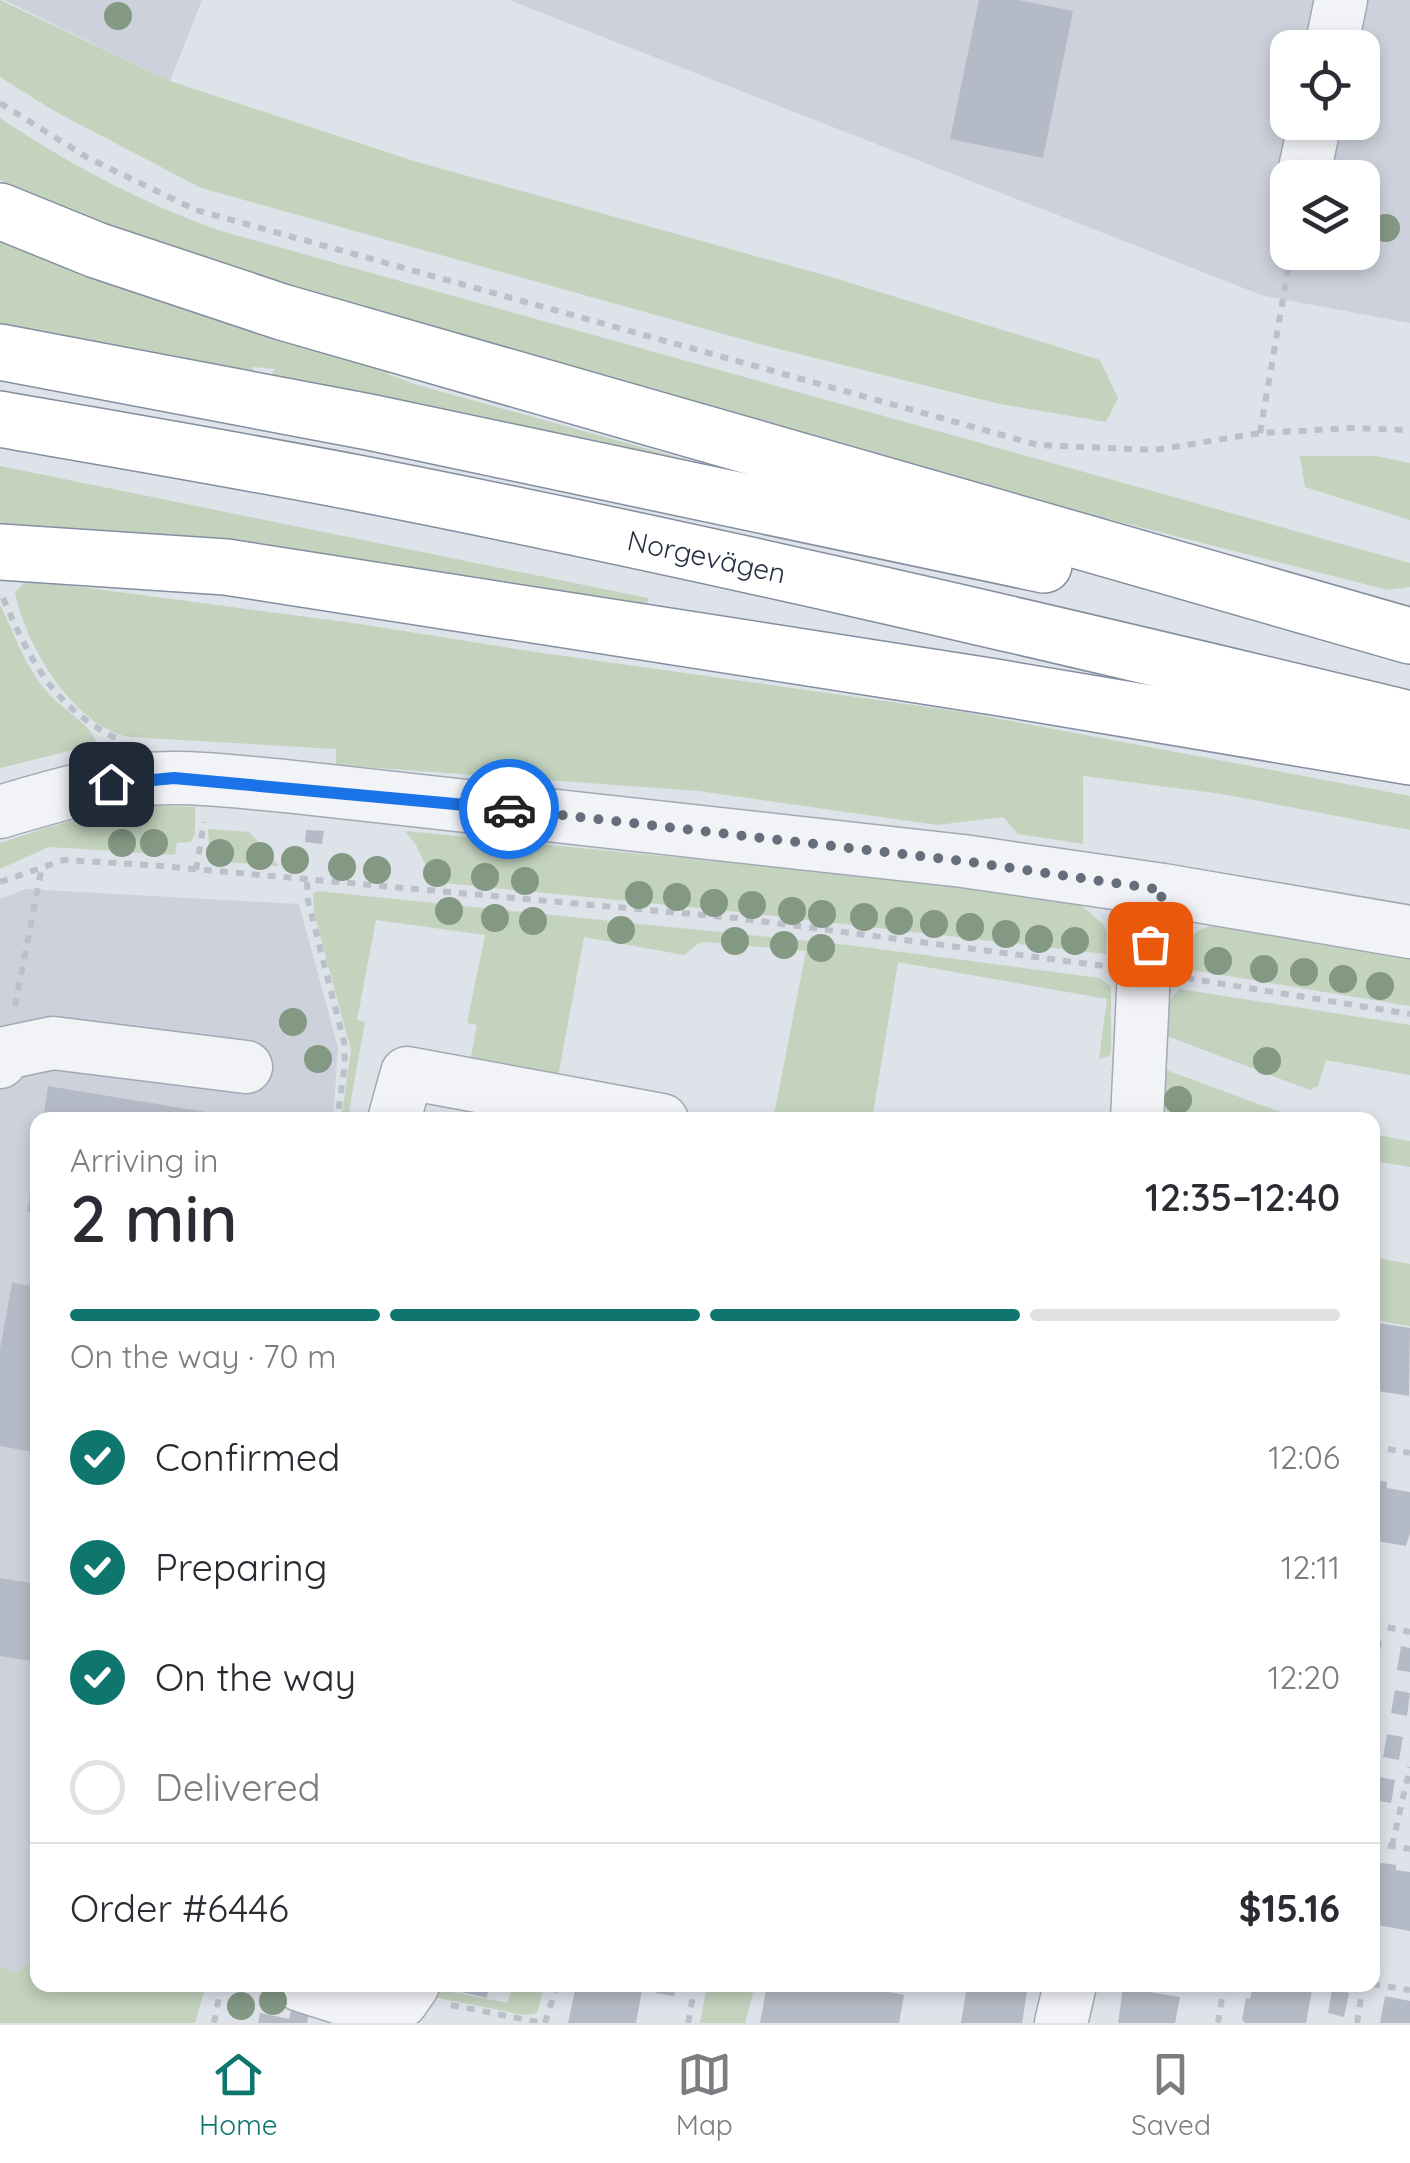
<!DOCTYPE html>
<html lang="en">
<head>
<meta charset="utf-8">
<style>
	:root { --surface:#fff; --page:#f2f2f3; --text:#2b2b33; --muted:#7c7c81; --line:#e1e1e2; --accent:#0f766e }
	body { margin:0; font-family:Quicksand,sans-serif; background:var(--page); color:var(--text); height:100vh; display:flex; flex-direction:column; font-size:38px; white-space:nowrap }
	* { box-sizing:border-box; margin:0 }
	p { font-size:32px; color:var(--muted) }
	.icon { flex:none; width:55px; height:55px; fill:none; stroke:currentColor; stroke-width:2; stroke-linecap:round; stroke-linejoin:round }
	.map { position:relative; flex:1; overflow:hidden }
	.sheet { position:absolute; left:30px; top:1112px; width:1350px; height:880px; display:flex; flex-direction:column; background:var(--surface); border-radius:20px; box-shadow:0 5px 15px #0003 }
	.sheet>* { flex:none }
	.fabs { position:absolute; left:1270px; top:30px; display:grid; gap:20px }
	.fabs a { display:grid; place-items:center; width:110px; height:110px; border-radius:20px; background:var(--surface); box-shadow:0 5px 15px #0003; font-size:50px }
	.pin { position:absolute; display:grid; place-items:center; width:85px; height:85px; color:#fff; margin:-42px; border-radius:20px; box-shadow:0 5px 15px #0006 }
	.courier { position:absolute; display:grid; place-items:center; width:100px; height:100px; margin:-50px; border:8px solid #1a73e8; border-radius:50%; background:#fff; color:#222; box-shadow:0 2px 12px #0007 }
	.summary em { font-style:normal; font-weight:600 }
	.summary div { display:flex; flex-direction:column-reverse }
	.summary { display:flex; align-items:center; justify-content:space-between; height:170px; padding:0 40px }
	h1 { font-size:65px; font-weight:600; line-height:75px }
	.bar { display:grid; grid-template-columns:repeat(4,1fr); gap:15px 10px; align-content:center; height:120px; padding:0 40px }
	.bar i { height:12px; border-radius:8px; background:var(--line) }
	.bar .active { background:var(--accent) }
	.bar p { grid-column:span 4 }
	.line { display:flex; align-items:center; gap:25px; padding:0 40px; border-top:2px solid var(--line) }
	.line div { flex:1 }
	ol { padding:0 40px; list-style:none }
	li { display:flex; align-items:center; gap:30px; height:110px }
	li p { margin-inline-start:auto }
	li .icon { padding:10px; border-radius:50%; background:var(--accent); color:#fff; stroke-width:4 }
	li:last-child { color:var(--muted) }
	li i { width:55px; height:55px; border:5px solid var(--line); border-radius:50% }
	.tabs { display:flex; justify-content:space-around; align-items:center; height:140px; border-top:2px solid var(--line); background:var(--surface); font-size:28px; color:var(--muted) }
	.tabs a { display:grid; justify-items:center; gap:5px }
	.tabs .active { color:var(--accent) }
	.map>svg:first-child { display:block }
	.built { fill:#ccd1db; fill-rule:evenodd }
	.green { fill:#c3d3be }
	.building { fill:#b5bbc6 }
	.lines { fill:none; stroke-linecap:round; stroke-linejoin:round }
	.minor-casing { stroke:#a3a9b3; stroke-width:55 }
	.highway-casing { stroke:#848ea1; stroke-width:58 }
	.path { stroke:#bcc0c8; stroke-width:6; stroke-dasharray:8 8; stroke-linecap:butt }
	.minor { stroke:#f1f3f7; stroke-width:52 }
	.highway { stroke:#fff; stroke-width:55 }
	.tree { fill:#839984 }
	.done { stroke:#666e7c; stroke-width:10; stroke-dasharray:0 18 }
	.route { stroke:#1a73e8; stroke-width:12 }
	.labels { text-anchor:middle; dominant-baseline:central; stroke-width:8; stroke-linejoin:round; paint-order:stroke }
	.street-label { font-size:28px; fill:#262f41; stroke:#eef1f6 }
</style>
</head>
<body>
<div class="map">
<svg width="1410" height="2023" viewBox="0 0 1410 2023">
	<rect width="100%" height="100%" fill="#dee2e9"/>
	<path class="built" d="M4,0H202L170,81Z
		M509,0H1410V323L1264,296ZM1288,48H1362V122H1288ZM1288,178H1362V252H1288Z
		M26,889L299,904L338,1048L333,1120H38V1955L19,1972L0,1967V899Z"/>
	<path class="green" d="M0,0L170,81L417,162L831,277L1100,360L1118,398L1106,422L1000,404L763,345L201,188L56,112L0,77Z
		M0,118C70,165 142,203 221,231L1410,563V587L1388,590L730,423L159,247L0,180Z
		M0,240L386,371L390,375L414,384L684,459L693,464L268,379L275,369L253,367L252,375L0,323Z
		M1300,456H1376L1410,463V520L1305,487Z
		M0,466L648,598L647,607L414,568L0,528Z
		M28,580L360,624L535,652L963,712L1410,796V830L1222,794L1083,776V844L1018,834L1003,817L937,825L699,791L336,765V749L129,737C73,726 25,644 15,592Z
		M0,605C16,636 25,668 49,694C62,709 93,726 97,744L0,768Z
		M140,805L195,807V834L191,842L177,843L175,855L49,847L0,869V843L48,827Z
		M208,829L249,832L279,866L210,861Z
		M405,831L908,880L1078,903L1102,923L1107,932L1106,954L720,910L434,882L416,845Z
		M317,891L848,945L1100,978L1111,987V1051L1109,1056L1099,1059L1107,999L898,962L872,1120H773L806,951L706,942L699,943L684,955L584,937L556,1088L468,1072L477,1025L467,1023L485,935L376,920L357,1020L365,1022L349,1111L375,1117V1120H341L351,1050L314,913L313,894Z
		M1215,925L1410,958V1006L1185,969C1177,945 1192,930 1215,925Z
		M1180,989L1410,1025V1075L1326,1060L1318,1086L1310,1090L1167,1036L1169,1000Z
		M1161,1068L1302,1120H1156Z
		M1372,1134L1410,1141V1167L1373,1161Z
		M1372,1257L1410,1264V1326L1373,1320Z
		M37,1955L38,1985H206L195,2023H0V1967L19,1972Z
		M512,1985H545L537,2013L524,2015L434,1997L436,1989L508,2003Z
		M707,1985H755L745,2023H700Z"/>
	<path class="building" d="M979,0H1019L1073,11L1043,158L950,139Z
		M306,830L324,831L322,844L305,842Z
		M48,1086L242,1118V1120H43Z
		M35,1163L38,1164V1214L27,1212Z
		M12,1283L38,1287V1453L0,1446V1349Z
		M1372,1322L1410,1328L1409,1396L1372,1390Z
		M1372,1479L1387,1482V1488L1410,1492V1533L1406,1546L1377,1541L1372,1553Z
		M0,1578L38,1584V1662L0,1656Z
		M1372,1639L1382,1641L1374,1679H1372Z
		M1401,1646L1410,1648V1672L1397,1670Z
		M1395,1690L1410,1693L1407,1716L1391,1713Z
		M1387,1734L1403,1737L1399,1760L1383,1757Z
		M1379,1777L1395,1780L1391,1803L1374,1800Z
		M1375,1862L1396,1865V1870L1410,1872V1931L1372,1924V1866Z
		M432,1985H489L487,1998Z
		M576,1985H643L636,2023H568Z
		M658,1985H676L674,1996L656,1993Z
		M767,1985H852L904,1995L899,2023H760Z
		M967,1985H1028L1022,2023H961Z
		M1253,1985H1313L1306,2023H1245L1242,2020L1246,1998L1250,1999Z
		M1123,1988L1180,1997L1175,2023H1118Z
		M1332,1990L1349,1993L1344,2017L1328,2013Z
		M1385,1996L1410,2001V2023H1380Z
		M293,2003L311,2006L307,2023H258L260,2013L289,2019Z"/>
	<g class="lines">
		<defs>
			<path id="minor" d="M1331,48L1341,0
				M1303,178L1315,122
				M0,812C56,795 117,777 176,778C212,778 249,783 285,786L963,861L1163,890L1410,932
				M0,1062L5,1053L53,1043L246,1067
				M394,1120L407,1073L662,1120
				M1137,1120L1144,971L1163,890
				M300,1985L356,2003L402,2001L413,1985
				M1061,2023L1070,1985"/>
			<g id="highway">
				<path d="M0,211L96,250L282,312L1410,636"/>
				<path d="M0,352L369,422L1044,565"/>
				<path id="s1" d="M0,419C119,440 238,460 357,483C710,552 1060,635 1410,719"/>
				<path d="M0,552L226,567L995,687L1410,757"/>
			</g>
		</defs>
		<use href="#minor" class="minor-casing"/>
		<use href="#highway" class="highway-casing"/>
		<path class="path" d="M0,103L88,158L196,210L1038,445L1155,450L1260,433L1352,428L1410,430
			M1260,433L1291,252
			M3,598C31,662 53,707 118,739
			M196,870L204,822
			M0,882L64,860L150,865L736,918L1104,966
			M307,882L308,901L344,1042L345,1064L337,1120
			M1186,978L1410,1014
			M15,1006L42,866
			M1372,1446L1410,1453
			M1372,1624L1410,1632
			M1372,1843L1410,1849
			M1392,1846L1410,1767
			M1372,1984L1410,1990
			M451,2005L543,2023
			M214,2023L221,1985
			M545,2023L557,1985
			M688,2023L695,1985
			M1218,2023L1224,1985
			M1357,2023L1363,1985"/>
		<use href="#minor" class="minor"/>
		<use href="#highway" class="highway"/>
	</g>
	<g class="tree">
		<circle cx="118" cy="16" r="14"/>
		<circle cx="1386" cy="228" r="14"/>
		<circle cx="122" cy="843" r="14"/>
		<circle cx="154" cy="843" r="14"/>
		<circle cx="220" cy="853" r="14"/>
		<circle cx="260" cy="856" r="14"/>
		<circle cx="295" cy="860" r="14"/>
		<circle cx="342" cy="867" r="14"/>
		<circle cx="377" cy="870" r="14"/>
		<circle cx="437" cy="873" r="14"/>
		<circle cx="485" cy="877" r="14"/>
		<circle cx="525" cy="881" r="14"/>
		<circle cx="639" cy="895" r="14"/>
		<circle cx="677" cy="897" r="14"/>
		<circle cx="714" cy="903" r="14"/>
		<circle cx="752" cy="905" r="14"/>
		<circle cx="449" cy="911" r="14"/>
		<circle cx="792" cy="911" r="14"/>
		<circle cx="822" cy="914" r="14"/>
		<circle cx="864" cy="917" r="14"/>
		<circle cx="495" cy="918" r="14"/>
		<circle cx="533" cy="921" r="14"/>
		<circle cx="899" cy="921" r="14"/>
		<circle cx="934" cy="924" r="14"/>
		<circle cx="970" cy="927" r="14"/>
		<circle cx="621" cy="930" r="14"/>
		<circle cx="1006" cy="934" r="14"/>
		<circle cx="1039" cy="939" r="14"/>
		<circle cx="735" cy="941" r="14"/>
		<circle cx="1075" cy="941" r="14"/>
		<circle cx="784" cy="945" r="14"/>
		<circle cx="821" cy="948" r="14"/>
		<circle cx="1218" cy="961" r="14"/>
		<circle cx="1264" cy="969" r="14"/>
		<circle cx="1304" cy="972" r="14"/>
		<circle cx="1343" cy="979" r="14"/>
		<circle cx="1380" cy="986" r="14"/>
		<circle cx="293" cy="1022" r="14"/>
		<circle cx="318" cy="1059" r="14"/>
		<circle cx="1267" cy="1061" r="14"/>
		<circle cx="1178" cy="1100" r="14"/>
		<circle cx="273" cy="2001" r="14"/>
		<circle cx="241" cy="2006" r="14"/>
	</g>
	<g class="lines">
		<path class="done" d="M509,809L963,861L1163,890L1150,944"/>
		<path class="route" d="M111,784L174,778L509,809"/>
	</g>
	<g class="labels">
		<g class="street-label">
			<text stroke="none"><textPath href="#s1" startOffset="720">Norgevägen</textPath></text>
		</g>
	</g>
</svg>
<div class="fabs">
<a><svg class="icon" aria-label="locate" viewBox="0 0 24 24"><circle cx="12" cy="12" r="6"/><path d="M12 2v4M12 18v4M2 12h4M18 12h4"/></svg></a>
<a><svg class="icon" aria-label="layers" viewBox="0 0 24 24"><path d="M12 4l9 5-9 5-9-5zM3 14l9 5 9-5"/></svg></a>
</div>
<div class="pin" style="left:1150px;top:944px;background:#ea580c"><svg class="icon" aria-label="bag" viewBox="0 0 24 24"><path d="M5 8h14l-1 12H6zM9 8a3 3 0 0 1 6 0"/></svg></div>
<div class="pin" style="left:111px;top:784px;background:#1f2937"><svg class="icon" aria-label="home" viewBox="0 0 24 24"><path d="M3 11l9-7 9 7M6 9v11h12V9"/></svg></div>
<div class="courier" style="left:509px;top:809px"><svg class="icon" aria-label="car" viewBox="0 0 24 24"><path d="M5 17H2v-5l4-1 3-4h7l3 4 3 1v5h-3M9 17h6M6 11h13"/><circle cx="7" cy="17" r="2"/><circle cx="17" cy="17" r="2"/></svg></div>
<section class="sheet">
<div class="summary"><div><h1>2 min</h1><p>Arriving in</p></div><em>12:35–12:40</em></div>
<div class="bar"><i class="active"></i><i class="active"></i><i class="active"></i><i></i><p>On the way · 70 m</p></div>
<ol>
<li><svg class="icon" aria-label="check" viewBox="0 0 24 24"><path d="M5 12l5 5 9-10"/></svg>Confirmed<p>12:06</p></li>
<li><svg class="icon" aria-label="check" viewBox="0 0 24 24"><path d="M5 12l5 5 9-10"/></svg>Preparing<p>12:11</p></li>
<li><svg class="icon" aria-label="check" viewBox="0 0 24 24"><path d="M5 12l5 5 9-10"/></svg>On the way<p>12:20</p></li>
<li><i></i>Delivered</li>
</ol>
<div class="line" style="height:130px"><div>Order #6446</div><b>$15.16</b></div>
</section>
</div>
<nav class="tabs">
<a class="active"><svg class="icon" aria-label="home" viewBox="0 0 24 24"><path d="M3 11l9-7 9 7M6 9v11h12V9"/></svg>Home</a>
<a><svg class="icon" aria-label="map" viewBox="0 0 24 24"><path d="M3 6l6-2 6 2 6-2v14l-6 2-6-2-6 2zM9 4v14M15 6v14"/></svg>Map</a>
<a><svg class="icon" aria-label="saved" viewBox="0 0 24 24"><path d="M7 4h10v16l-5-4-5 4z"/></svg>Saved</a>
</nav>
</body>
</html>
